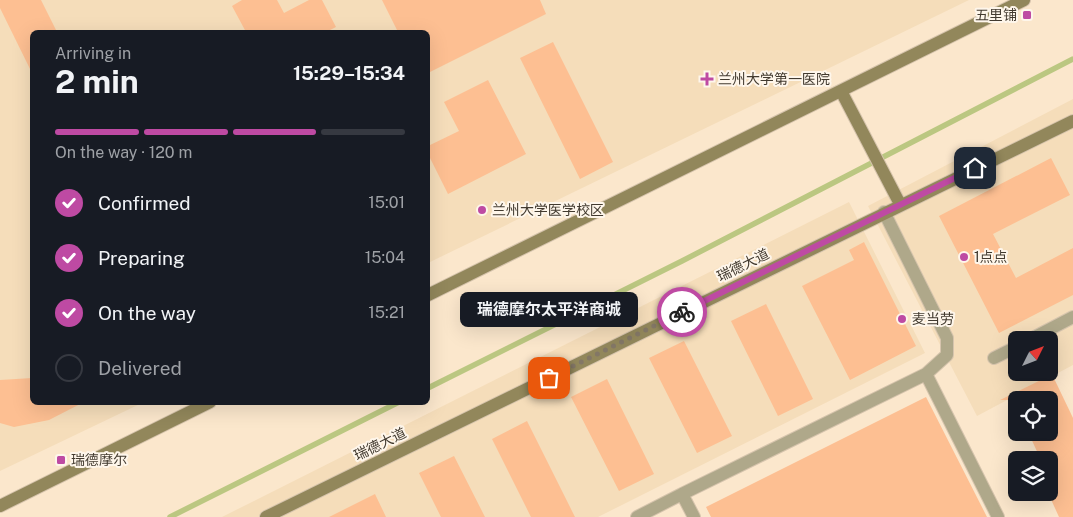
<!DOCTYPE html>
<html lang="en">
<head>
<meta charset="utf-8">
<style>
	:root { --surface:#171b24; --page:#20242c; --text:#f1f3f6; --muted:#9ea1a6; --line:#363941; --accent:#be4aa3 }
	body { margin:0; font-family:"Public Sans","Noto Sans SC",sans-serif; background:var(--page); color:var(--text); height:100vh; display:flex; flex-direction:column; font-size:19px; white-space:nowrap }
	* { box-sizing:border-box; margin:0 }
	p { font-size:16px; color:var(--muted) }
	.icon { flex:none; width:28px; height:28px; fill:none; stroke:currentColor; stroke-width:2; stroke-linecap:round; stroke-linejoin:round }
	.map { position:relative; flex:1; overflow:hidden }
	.details { position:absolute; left:30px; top:30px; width:400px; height:375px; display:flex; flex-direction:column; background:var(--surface); border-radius:8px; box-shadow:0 5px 20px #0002 }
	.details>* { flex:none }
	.needle { width:32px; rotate:48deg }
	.tools { position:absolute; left:1008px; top:331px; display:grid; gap:10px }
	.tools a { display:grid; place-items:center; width:50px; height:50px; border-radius:8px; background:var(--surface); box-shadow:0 5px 20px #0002; font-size:25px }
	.pin { position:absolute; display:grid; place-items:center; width:42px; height:42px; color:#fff; margin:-21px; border-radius:10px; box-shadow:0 2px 8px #0006 }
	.courier { position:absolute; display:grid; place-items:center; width:50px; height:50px; margin:-25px; border:4px solid #be4aa3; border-radius:50%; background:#fff; color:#222; box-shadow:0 1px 6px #0007 }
	.bubble { position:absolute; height:35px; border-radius:8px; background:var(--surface); box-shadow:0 5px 20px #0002; font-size:16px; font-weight:700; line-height:35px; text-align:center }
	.summary em { font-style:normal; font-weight:700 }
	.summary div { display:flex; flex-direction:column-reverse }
	.summary { display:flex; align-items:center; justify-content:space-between; height:85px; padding:0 25px }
	h1 { font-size:32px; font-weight:700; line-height:38px }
	.bar { display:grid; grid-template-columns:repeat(4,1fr); gap:8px 5px; align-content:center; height:60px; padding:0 25px }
	.bar i { height:6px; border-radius:4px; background:var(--line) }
	.bar .current { background:var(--accent) }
	.bar p { grid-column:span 4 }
	ol { padding:0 25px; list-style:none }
	li { display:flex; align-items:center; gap:15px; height:55px }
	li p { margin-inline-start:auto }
	li .icon { padding:5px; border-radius:50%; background:var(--accent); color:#fff; stroke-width:4 }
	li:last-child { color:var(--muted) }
	li i { width:28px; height:28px; border:2px solid var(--line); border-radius:50% }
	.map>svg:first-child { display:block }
	.built { fill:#f5ddba; fill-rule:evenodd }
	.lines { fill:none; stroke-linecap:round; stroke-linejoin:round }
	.stream { stroke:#bbc781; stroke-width:5.5 }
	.building { fill:#fdbf92 }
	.street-casing { stroke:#d6c4ad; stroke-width:14 }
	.secondary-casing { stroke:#d6c4ad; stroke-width:14 }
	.street { stroke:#afa88a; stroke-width:12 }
	.secondary { stroke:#92875b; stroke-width:12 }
	.done { stroke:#837766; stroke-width:5; stroke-dasharray:0 9 }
	.route { stroke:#be4aa3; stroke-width:6 }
	.poi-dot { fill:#be4aa3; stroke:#fef6eb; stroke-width:2 }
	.labels { text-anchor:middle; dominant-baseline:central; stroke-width:4; stroke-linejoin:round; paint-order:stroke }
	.poi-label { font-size:14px; fill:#423a2f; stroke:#fef6eb; text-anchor:start }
	.street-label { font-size:14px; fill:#423a2f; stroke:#fef6eb }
</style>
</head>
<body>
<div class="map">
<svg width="1073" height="517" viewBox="0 0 1073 517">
	<rect width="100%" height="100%" fill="#fbe7cc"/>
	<path class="built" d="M0,0H969L428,263V32H32V402L142,403L0,471Z
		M1073,99V365L977,416L868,206ZM1016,340H1049V372H1016Z
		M849,202L925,353L598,517H222Z"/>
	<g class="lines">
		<path class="stream" d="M428,388L682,261L1073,59
			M170,517L399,402"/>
	</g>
	<path class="building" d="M0,0H41L57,32H32V73L0,8Z
		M242,0H277L284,13L309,0H322L336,27L326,32H246L232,6Z
		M382,0H540L546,14L428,73V32H398Z
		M553,42L613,162L580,179L520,58Z
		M488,80L526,154L448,194L428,154V146L459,131L444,102Z
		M1051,158L1070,195L993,234L1016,278L1073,248V295L999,333L939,216Z
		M864,242L916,346L850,380L802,286L854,260L849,250Z
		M766,304L813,399L778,416L731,321Z
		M684,341L732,436L697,453L649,358Z
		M1049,368L1073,418V517H1059L1049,495V460H1041L1028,432H1049V400H1000L1049,376Z
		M32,378V402H84L49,420L14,427L0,423V380Z
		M607,379L654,474L619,491L571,397Z
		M926,397L987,517H711L706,507Z
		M527,421L575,517H531L492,439Z
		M454,456L485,517H441L419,473Z
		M375,494L386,517H329Z"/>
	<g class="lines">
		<defs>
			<path id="street" d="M1029,340L1073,317
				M994,358L1016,347
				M926,374L998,517
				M682,494L926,374L947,355V338L884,212
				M637,517L682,494L694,517"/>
			<path id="secondary" d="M841,91L900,204
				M428,295L1024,0
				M0,506L210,402
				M266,517L1073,121"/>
		</defs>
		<use href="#street" class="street-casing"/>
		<use href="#secondary" class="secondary-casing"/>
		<use href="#street" class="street"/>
		<use href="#secondary" class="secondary"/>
	</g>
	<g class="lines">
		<path class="done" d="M549,378L682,312"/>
		<path class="route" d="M682,312L975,168"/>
	</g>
	<g class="poi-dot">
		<rect x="1022" y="10" width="10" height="10" rx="2.5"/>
		<path d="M704.5 71.5h5v5h5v5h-5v5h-5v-5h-5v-5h5z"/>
		<circle cx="482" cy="210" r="5"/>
		<circle cx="964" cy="257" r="5"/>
		<circle cx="902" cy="319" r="5"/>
		<rect x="56" y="455" width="10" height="10" rx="2.5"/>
	</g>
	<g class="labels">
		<g class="poi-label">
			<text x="1017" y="15" text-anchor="end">五里铺</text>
			<text x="718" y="79">兰州大学第一医院</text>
			<text x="492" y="210">兰州大学医学校区</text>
			<text x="974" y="257">1点点</text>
			<text x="912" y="319">麦当劳</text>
			<text x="71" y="460">瑞德摩尔</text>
		</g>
		<g class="street-label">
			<text transform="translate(743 265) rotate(-26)">瑞德大道</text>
			<text transform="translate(380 444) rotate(-26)">瑞德大道</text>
		</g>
	</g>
</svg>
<div class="tools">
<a><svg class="needle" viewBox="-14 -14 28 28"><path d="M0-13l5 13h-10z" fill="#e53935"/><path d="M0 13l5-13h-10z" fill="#9ea1a6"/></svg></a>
<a><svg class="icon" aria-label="locate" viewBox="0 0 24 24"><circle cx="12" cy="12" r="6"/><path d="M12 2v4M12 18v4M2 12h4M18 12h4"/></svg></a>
<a><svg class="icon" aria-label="layers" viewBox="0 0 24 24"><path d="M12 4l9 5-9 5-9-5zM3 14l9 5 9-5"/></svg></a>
</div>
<div class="pin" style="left:549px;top:378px;background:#ea580c"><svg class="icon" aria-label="bag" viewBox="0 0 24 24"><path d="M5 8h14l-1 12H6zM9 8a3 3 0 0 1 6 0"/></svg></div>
<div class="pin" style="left:975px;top:168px;background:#1f2937"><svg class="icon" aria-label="home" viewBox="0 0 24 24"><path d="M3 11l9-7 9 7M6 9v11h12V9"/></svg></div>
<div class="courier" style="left:682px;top:312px"><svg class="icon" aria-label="bike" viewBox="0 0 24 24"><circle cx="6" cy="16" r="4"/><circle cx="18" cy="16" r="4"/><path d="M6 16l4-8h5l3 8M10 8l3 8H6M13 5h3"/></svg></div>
<div class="bubble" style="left:460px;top:292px;width:178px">瑞德摩尔太平洋商城</div>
<section class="details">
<div class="summary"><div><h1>2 min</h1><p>Arriving in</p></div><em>15:29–15:34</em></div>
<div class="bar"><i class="current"></i><i class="current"></i><i class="current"></i><i></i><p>On the way · 120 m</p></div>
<ol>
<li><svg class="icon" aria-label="check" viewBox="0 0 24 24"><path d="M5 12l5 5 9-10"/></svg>Confirmed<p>15:01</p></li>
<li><svg class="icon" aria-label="check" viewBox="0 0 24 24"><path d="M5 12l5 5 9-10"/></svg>Preparing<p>15:04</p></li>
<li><svg class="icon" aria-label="check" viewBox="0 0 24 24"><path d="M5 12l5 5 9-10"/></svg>On the way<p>15:21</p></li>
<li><i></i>Delivered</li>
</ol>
</section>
</div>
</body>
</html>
